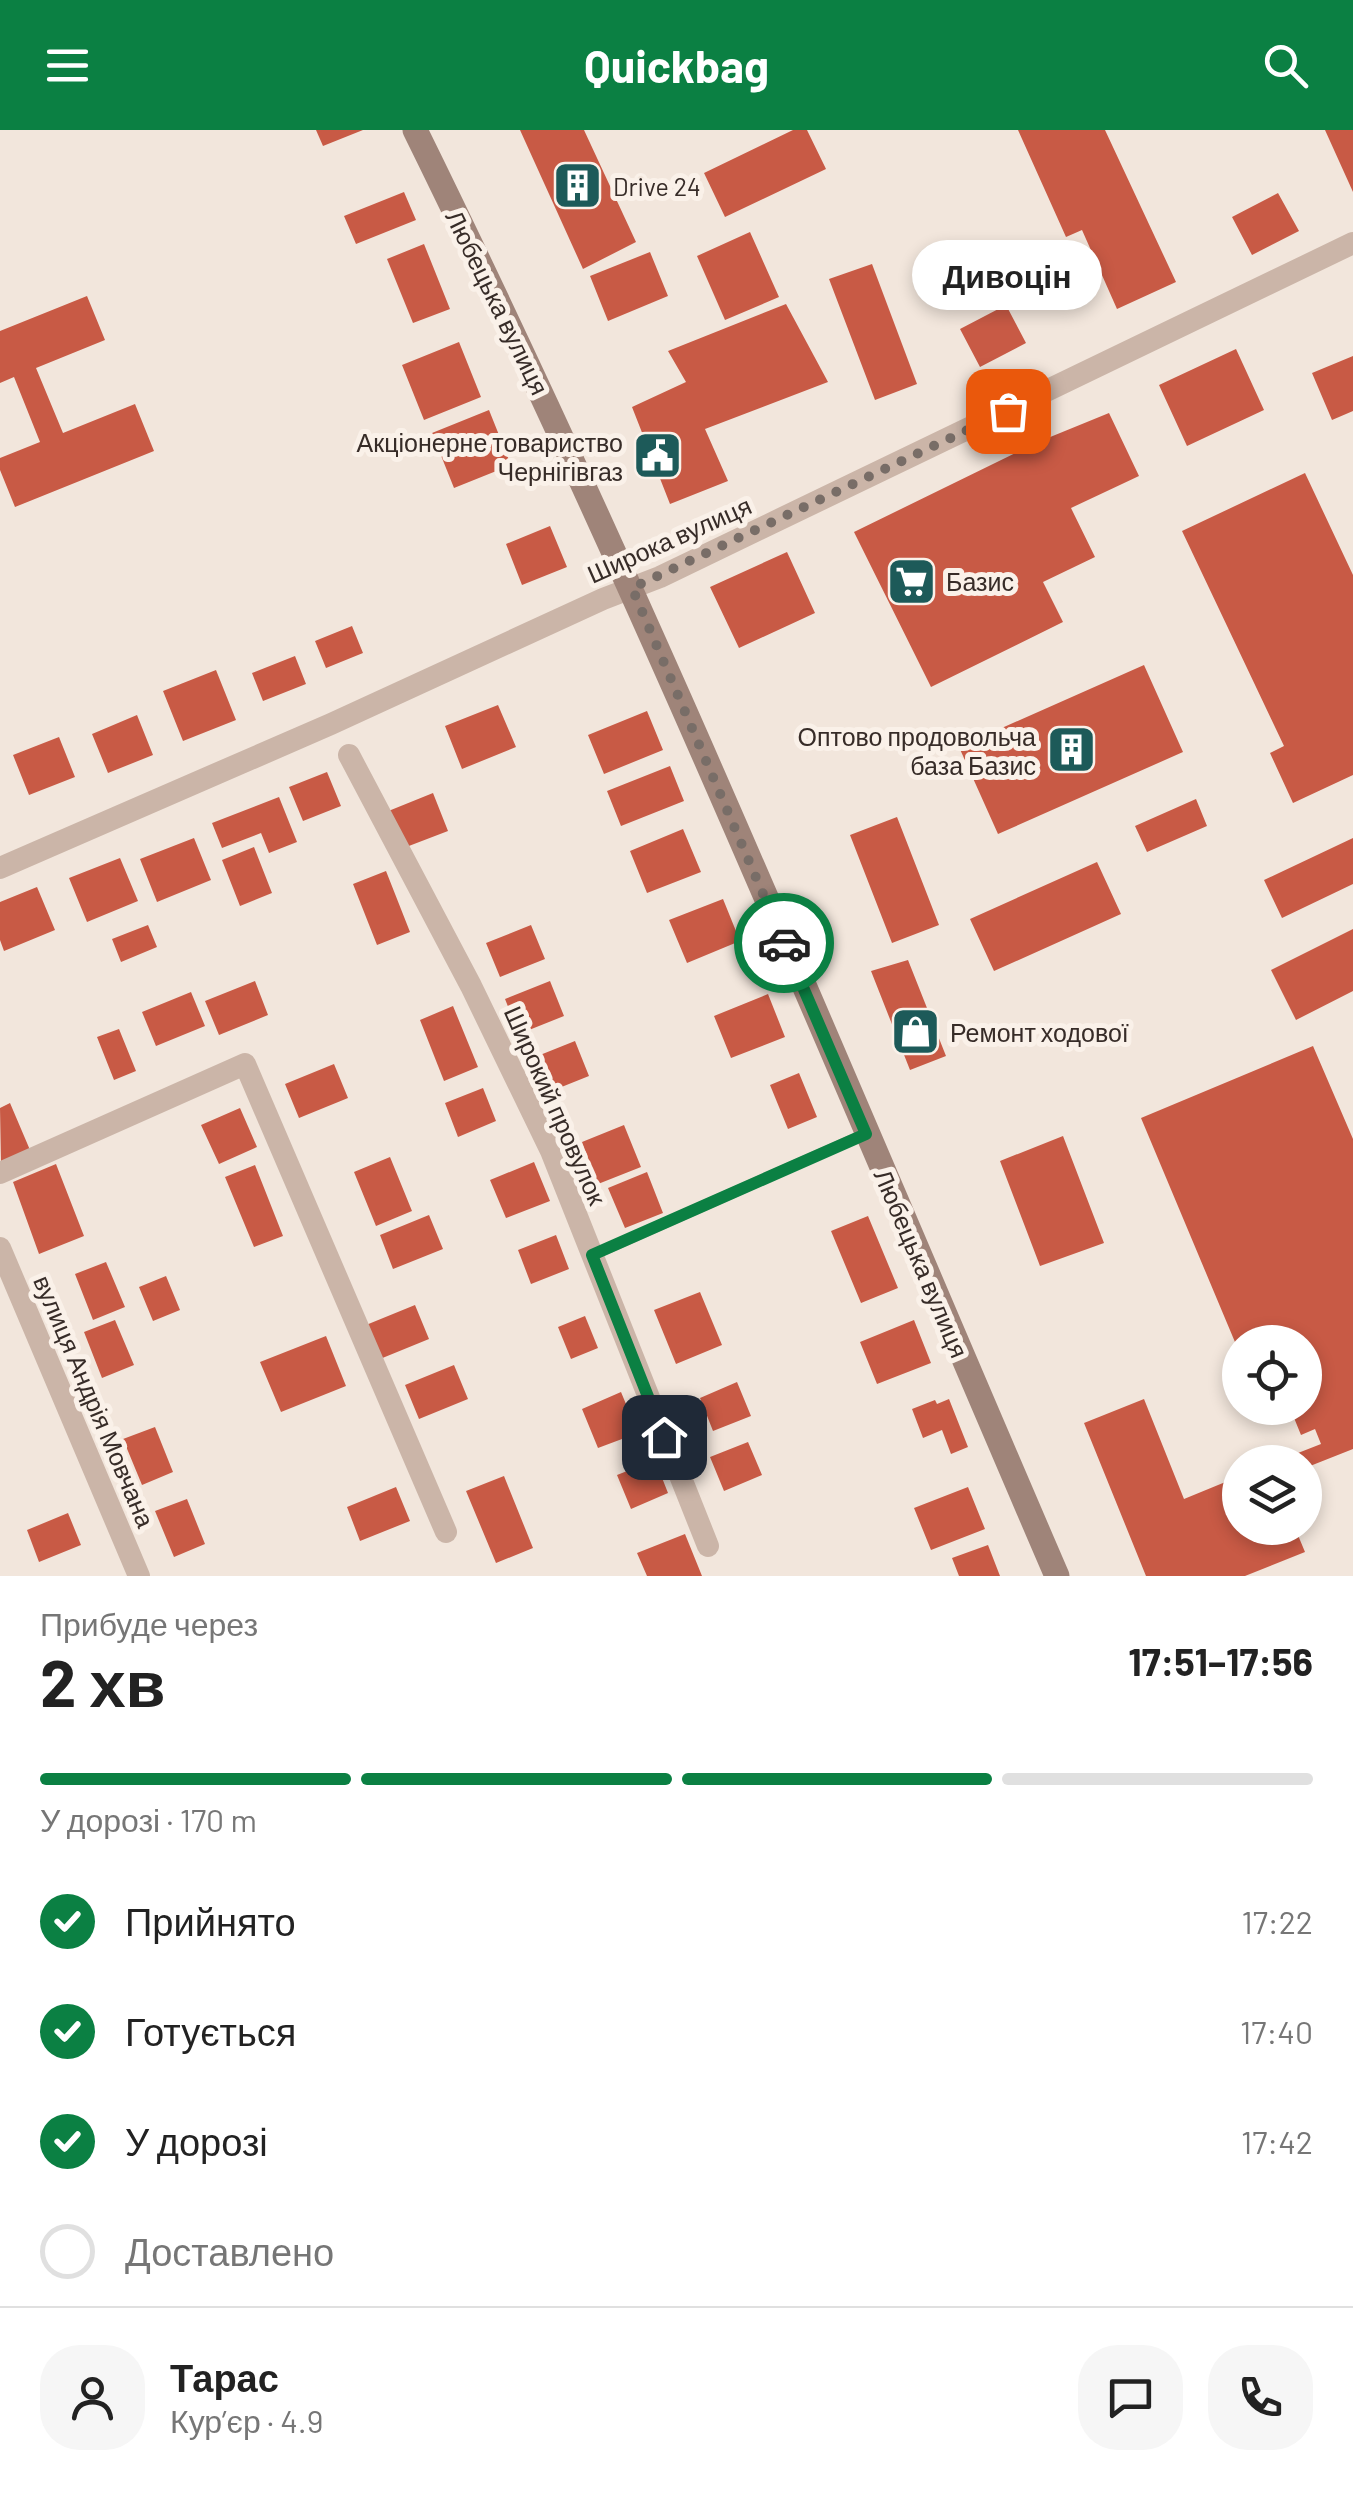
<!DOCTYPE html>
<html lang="uk">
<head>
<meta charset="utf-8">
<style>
	:root { --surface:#fff; --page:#f6f6f6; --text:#222; --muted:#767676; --line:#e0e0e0; --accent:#0b8043 }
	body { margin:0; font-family:Barlow,sans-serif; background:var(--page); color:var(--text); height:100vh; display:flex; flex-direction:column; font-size:38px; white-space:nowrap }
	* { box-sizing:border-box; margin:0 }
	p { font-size:32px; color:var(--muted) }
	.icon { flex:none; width:55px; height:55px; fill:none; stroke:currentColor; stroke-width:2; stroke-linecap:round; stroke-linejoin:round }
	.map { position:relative; height:1446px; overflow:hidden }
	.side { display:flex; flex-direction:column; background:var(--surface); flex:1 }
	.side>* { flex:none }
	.fabs { position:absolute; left:1222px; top:1195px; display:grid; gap:20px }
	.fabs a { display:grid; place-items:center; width:100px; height:100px; border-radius:50%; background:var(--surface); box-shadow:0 5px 15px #0003; font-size:50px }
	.pin { position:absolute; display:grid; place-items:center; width:85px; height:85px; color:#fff; margin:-42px; border-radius:20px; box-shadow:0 5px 15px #0006 }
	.courier { position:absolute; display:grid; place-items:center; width:100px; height:100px; margin:-50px; border:8px solid #0b8043; border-radius:50%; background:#fff; color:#222; box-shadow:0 2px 12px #0007 }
	.bubble { position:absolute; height:70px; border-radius:35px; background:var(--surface); box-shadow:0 5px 15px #0003; font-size:32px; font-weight:700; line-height:70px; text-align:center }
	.summary em { font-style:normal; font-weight:700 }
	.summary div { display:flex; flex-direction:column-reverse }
	.summary { display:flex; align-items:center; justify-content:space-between; height:170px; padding:0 40px }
	h1 { font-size:65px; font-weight:700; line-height:75px }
	.bar { display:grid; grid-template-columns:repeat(4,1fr); gap:15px 10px; align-content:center; height:120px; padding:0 40px }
	.bar i { height:12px; border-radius:8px; background:var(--line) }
	.bar .selected { background:var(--accent) }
	.bar p { grid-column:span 4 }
	.line { display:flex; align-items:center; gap:25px; padding:0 40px; border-top:2px solid var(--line) }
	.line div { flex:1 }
	.round { display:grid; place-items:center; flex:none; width:105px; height:105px; border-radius:40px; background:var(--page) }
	ol { padding:0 40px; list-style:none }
	li { display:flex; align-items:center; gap:30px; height:110px }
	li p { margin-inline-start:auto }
	li .icon { padding:10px; border-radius:50%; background:var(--accent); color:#fff; stroke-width:4 }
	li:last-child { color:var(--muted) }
	li i { width:55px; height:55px; border:5px solid var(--line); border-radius:50% }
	header { display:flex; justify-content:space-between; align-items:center; height:130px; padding:0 40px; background:var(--accent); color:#fff; font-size:45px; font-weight:700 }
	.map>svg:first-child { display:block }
	.building { fill:#c85a45 }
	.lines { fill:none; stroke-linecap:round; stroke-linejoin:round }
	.lane { stroke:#cbb5a8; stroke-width:11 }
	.street { stroke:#cbb5a8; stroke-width:22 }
	.secondary { stroke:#9f8479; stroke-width:25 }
	.done { stroke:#786d67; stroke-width:10; stroke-dasharray:0 18 }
	.route { stroke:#0b8043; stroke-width:12 }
	.labels { text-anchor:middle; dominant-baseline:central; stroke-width:10; stroke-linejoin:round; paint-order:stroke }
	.poi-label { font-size:25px; fill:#372c28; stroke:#faf1e9; text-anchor:start }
	.street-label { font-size:25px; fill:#372c28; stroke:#faf1e9 }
</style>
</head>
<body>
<header><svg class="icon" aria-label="menu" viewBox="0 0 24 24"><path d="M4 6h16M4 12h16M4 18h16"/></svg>Quickbag<svg class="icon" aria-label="search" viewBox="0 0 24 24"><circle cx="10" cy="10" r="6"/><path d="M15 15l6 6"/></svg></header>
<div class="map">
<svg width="1353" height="1446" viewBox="0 0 1353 1446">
	<rect width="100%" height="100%" fill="#f2e6dc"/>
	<path class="building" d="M316,0H363L323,16Z
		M520,0H584L636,112L583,139Z
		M793,0H807L826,39L725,87L704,43Z
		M1018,0H1105L1176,152L1117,179L1082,100L1066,107Z
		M1325,0H1353V62Z
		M404,62L416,90L356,114L344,86Z
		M1278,63L1299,101L1252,125L1232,87Z
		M750,102L779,167L725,190L697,126Z
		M424,114L450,179L413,193L387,129Z
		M650,122L668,166L608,191L590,146Z
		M872,134L917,254L875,270L829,149Z
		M87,166L105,210L36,238L63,303L135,274L154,321L15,377L0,340V328L40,312L14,247L0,253V201Z
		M786,174L828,252L705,299L728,351L670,374L632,277L686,252L668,221Z
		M1006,175L1026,213L980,237L960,199Z
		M459,212L481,267L424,290L402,235Z
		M1236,219L1264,280L1187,316L1159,255Z
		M1353,226V281L1332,290L1312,243Z
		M489,280L511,335L454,358L432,303Z
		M1109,283L1139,346L1071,378L1095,427L1043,452L1063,492L931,557L854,402L1038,312Z
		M1305,343L1353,445V645L1293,673L1270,623L1284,616L1182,401Z
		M550,396L567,437L522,455L506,414Z
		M787,422L815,483L739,518L710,457Z
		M352,496L363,523L326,538L315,511Z
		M295,526L306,554L263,571L252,543Z
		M1144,535L1183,622L998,704L959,617Z
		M216,540L236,590L183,611L163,561Z
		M498,575L516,617L462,639L445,596Z
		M647,581L663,620L604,644L588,605Z
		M137,585L153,625L108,643L92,604Z
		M59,607L75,647L29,665L13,625Z
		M670,636L684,671L621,696L607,661Z
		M327,642L341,676L303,691L289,657Z
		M433,663L448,701L401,719L386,682Z
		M279,667L297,712L269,723L261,703L222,718L212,693Z
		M1196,669L1207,696L1147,722L1135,696Z
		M897,687L939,795L892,813L850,705Z
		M683,699L701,742L647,763L630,721Z
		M194,708L211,750L157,772L140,729Z
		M1353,708V754L1282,788L1264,750Z
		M254,717L272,763L240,776L222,730Z
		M120,728L138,771L87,792L69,748Z
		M1097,732L1121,784L994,841L970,789Z
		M386,741L410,802L377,815L353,754Z
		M37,757L55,800L4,821L0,810V772Z
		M723,769L740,811L687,833L669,790Z
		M148,795L157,817L121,832L112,809Z
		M531,795L545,829L500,847L486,813Z
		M1353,799V861L1296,890L1271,840Z
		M908,830L946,926L910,940L871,841Z
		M255,851L268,885L219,905L205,871Z
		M550,851L564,886L519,904L505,869Z
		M191,862L205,896L156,916L142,882Z
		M768,864L785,907L731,928L714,886Z
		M453,876L478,937L444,951L420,890Z
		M119,899L136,941L114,950L97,907Z
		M575,911L589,946L544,964L530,929Z
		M1313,916L1353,1009V1319L1305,1338V1332H1275L1321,1314L1315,1299L1301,1305L1290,1278H1305V1212H1240V1224L1141,988Z
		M334,934L348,968L299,988L285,954Z
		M799,943L817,987L788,999L770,955Z
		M483,958L496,991L458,1007L445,973Z
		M10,973L30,1020L1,1033L0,978Z
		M240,978L257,1017L219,1034L201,995Z
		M624,995L641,1037L598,1054L582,1012Z
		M1063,1006L1104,1113L1040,1136L1000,1031Z
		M390,1027L412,1081L376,1096L354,1042Z
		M534,1032L550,1071L506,1088L490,1050Z
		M56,1034L84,1106L39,1124L13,1052Z
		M255,1035L283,1106L254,1117L225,1047Z
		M647,1042L663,1083L625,1098L608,1058Z
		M429,1085L443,1119L393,1139L380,1105Z
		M868,1086L898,1158L861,1173L831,1101Z
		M556,1105L569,1139L531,1154L518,1120Z
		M106,1132L125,1177L93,1190L75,1144Z
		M166,1146L180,1180L153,1191L139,1157Z
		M700,1162L722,1215L676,1234L654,1180Z
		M415,1175L429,1209L380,1229L366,1195Z
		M585,1186L598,1218L571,1229L558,1197Z
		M115,1190L134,1235L102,1248L84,1202Z
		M914,1190L931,1233L877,1254L860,1212Z
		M326,1206L346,1256L281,1282L260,1232Z
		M454,1235L468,1269L419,1289L405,1255Z
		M737,1252L751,1286L713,1301L700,1268Z
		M621,1262L638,1303L598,1318L582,1279Z
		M949,1269L968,1317L951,1324L942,1300L923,1308L912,1279L935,1270L937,1274Z
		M1144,1269L1184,1369L1240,1346V1398H1295L1305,1422L1245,1446H1146L1084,1293Z
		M155,1297L173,1342L142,1355L123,1309Z
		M748,1312L762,1345L724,1361L710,1327Z
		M655,1330L668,1363L631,1379L617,1345Z
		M504,1346L533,1418L496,1433L466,1361Z
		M396,1357L410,1391L360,1411L347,1377Z
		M968,1357L985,1399L931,1420L914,1378Z
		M187,1369L205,1414L174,1427L155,1381Z
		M68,1383L81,1415L39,1432L27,1400Z
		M685,1404L702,1446H647L637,1423Z
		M988,1415L1000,1446H959L952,1428Z"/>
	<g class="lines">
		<path class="lane" d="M593,1125L867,1003"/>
		<path class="street" d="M349,625L471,856L551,1021L708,1416
			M0,738L331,594L603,469L660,447L1353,113
			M0,1043L245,934L446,1402
			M0,1118L139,1446"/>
		<path class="secondary" d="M415,0C648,473 848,961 1057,1446"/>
	</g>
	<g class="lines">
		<path class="done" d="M784,813L632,458L1008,281"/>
		<path class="route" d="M664,1307L592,1125L866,1004L784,813"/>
	</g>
	<defs>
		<symbol id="building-square" viewBox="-11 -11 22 22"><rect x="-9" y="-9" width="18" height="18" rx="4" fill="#1d5a59" stroke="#faf1e9"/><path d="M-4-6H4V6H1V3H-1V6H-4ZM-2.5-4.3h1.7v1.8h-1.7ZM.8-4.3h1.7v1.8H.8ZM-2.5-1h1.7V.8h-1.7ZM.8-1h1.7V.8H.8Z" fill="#fff"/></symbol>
		<symbol id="civic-square" viewBox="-11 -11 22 22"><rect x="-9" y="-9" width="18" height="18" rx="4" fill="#1d5a59" stroke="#faf1e9"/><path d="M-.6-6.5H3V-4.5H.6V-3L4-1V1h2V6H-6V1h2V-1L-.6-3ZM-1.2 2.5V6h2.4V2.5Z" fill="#fff"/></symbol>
		<symbol id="supermarket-square" viewBox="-11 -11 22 22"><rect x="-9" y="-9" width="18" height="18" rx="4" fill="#1d5a59" stroke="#faf1e9"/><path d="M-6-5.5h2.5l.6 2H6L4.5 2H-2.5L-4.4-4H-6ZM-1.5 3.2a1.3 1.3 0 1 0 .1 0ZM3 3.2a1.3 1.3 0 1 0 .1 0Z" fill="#fff"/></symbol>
		<symbol id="shop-square" viewBox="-11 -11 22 22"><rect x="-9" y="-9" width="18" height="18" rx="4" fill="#1d5a59" stroke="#faf1e9"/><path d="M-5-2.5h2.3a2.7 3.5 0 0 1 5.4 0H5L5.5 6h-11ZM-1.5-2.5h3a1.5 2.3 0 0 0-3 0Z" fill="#fff"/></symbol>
	</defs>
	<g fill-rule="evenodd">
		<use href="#building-square" x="550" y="28" width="55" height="55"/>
		<use href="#civic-square" x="630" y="298" width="55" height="55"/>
		<use href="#supermarket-square" x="884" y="424" width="55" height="55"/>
		<use href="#building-square" x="1044" y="592" width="55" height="55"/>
		<use href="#shop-square" x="888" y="874" width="55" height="55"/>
	</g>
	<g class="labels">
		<g class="poi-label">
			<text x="613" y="56">Drive 24</text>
			<text x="623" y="312" text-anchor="end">Акціонерне товариство<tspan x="623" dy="29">Чернігівгаз</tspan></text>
			<text x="946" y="451">Базис</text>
			<text x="1036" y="606" text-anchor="end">Оптово продовольча<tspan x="1036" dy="29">база Базис</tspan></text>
			<text x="950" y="902">Ремонт ходової</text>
		</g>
		<g class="street-label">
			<text transform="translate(498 172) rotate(64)">Любецька вулиця</text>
			<text transform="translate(669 409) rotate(-24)">Широка вулиця</text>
			<text transform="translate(556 975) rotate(66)">Широкий провулок</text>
			<text transform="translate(922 1133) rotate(67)">Любецька вулиця</text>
			<text transform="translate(95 1271) rotate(67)">вулиця Андрія Мовчана</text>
		</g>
	</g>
</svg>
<div class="fabs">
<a><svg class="icon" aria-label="locate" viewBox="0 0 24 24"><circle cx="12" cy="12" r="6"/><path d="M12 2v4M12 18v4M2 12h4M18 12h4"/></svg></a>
<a><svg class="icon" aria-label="layers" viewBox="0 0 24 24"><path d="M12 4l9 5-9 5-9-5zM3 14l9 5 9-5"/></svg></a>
</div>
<div class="pin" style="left:1008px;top:281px;background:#ea580c"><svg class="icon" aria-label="bag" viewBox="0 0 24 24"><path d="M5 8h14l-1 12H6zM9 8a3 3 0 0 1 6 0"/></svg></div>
<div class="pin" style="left:664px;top:1307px;background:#1f2937"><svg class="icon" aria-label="home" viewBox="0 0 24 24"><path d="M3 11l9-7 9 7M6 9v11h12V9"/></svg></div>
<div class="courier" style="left:784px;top:813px"><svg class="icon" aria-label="car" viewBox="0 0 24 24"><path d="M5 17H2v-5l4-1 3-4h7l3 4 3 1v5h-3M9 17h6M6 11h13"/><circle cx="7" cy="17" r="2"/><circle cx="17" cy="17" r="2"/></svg></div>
<div class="bubble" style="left:912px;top:110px;width:190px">Дивоцін</div>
</div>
<section class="side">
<div class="summary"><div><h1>2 хв</h1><p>Прибуде через</p></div><em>17:51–17:56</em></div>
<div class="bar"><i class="selected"></i><i class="selected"></i><i class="selected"></i><i></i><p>У дорозі · 170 m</p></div>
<ol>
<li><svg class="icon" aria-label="check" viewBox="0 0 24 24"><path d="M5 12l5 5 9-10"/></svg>Прийнято<p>17:22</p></li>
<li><svg class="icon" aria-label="check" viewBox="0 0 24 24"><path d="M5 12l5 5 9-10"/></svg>Готується<p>17:40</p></li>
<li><svg class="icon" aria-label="check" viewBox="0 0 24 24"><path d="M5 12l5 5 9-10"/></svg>У дорозі<p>17:42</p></li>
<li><i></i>Доставлено</li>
</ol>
<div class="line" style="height:180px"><a class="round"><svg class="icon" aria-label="person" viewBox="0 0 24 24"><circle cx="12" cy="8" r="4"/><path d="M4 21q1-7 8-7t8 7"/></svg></a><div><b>Тарас</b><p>Кур’єр · 4.9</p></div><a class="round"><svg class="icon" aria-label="chat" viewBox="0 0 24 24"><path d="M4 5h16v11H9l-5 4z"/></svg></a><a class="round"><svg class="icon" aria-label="phone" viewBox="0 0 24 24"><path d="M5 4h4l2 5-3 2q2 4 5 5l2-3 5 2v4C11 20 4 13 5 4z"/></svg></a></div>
</section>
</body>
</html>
